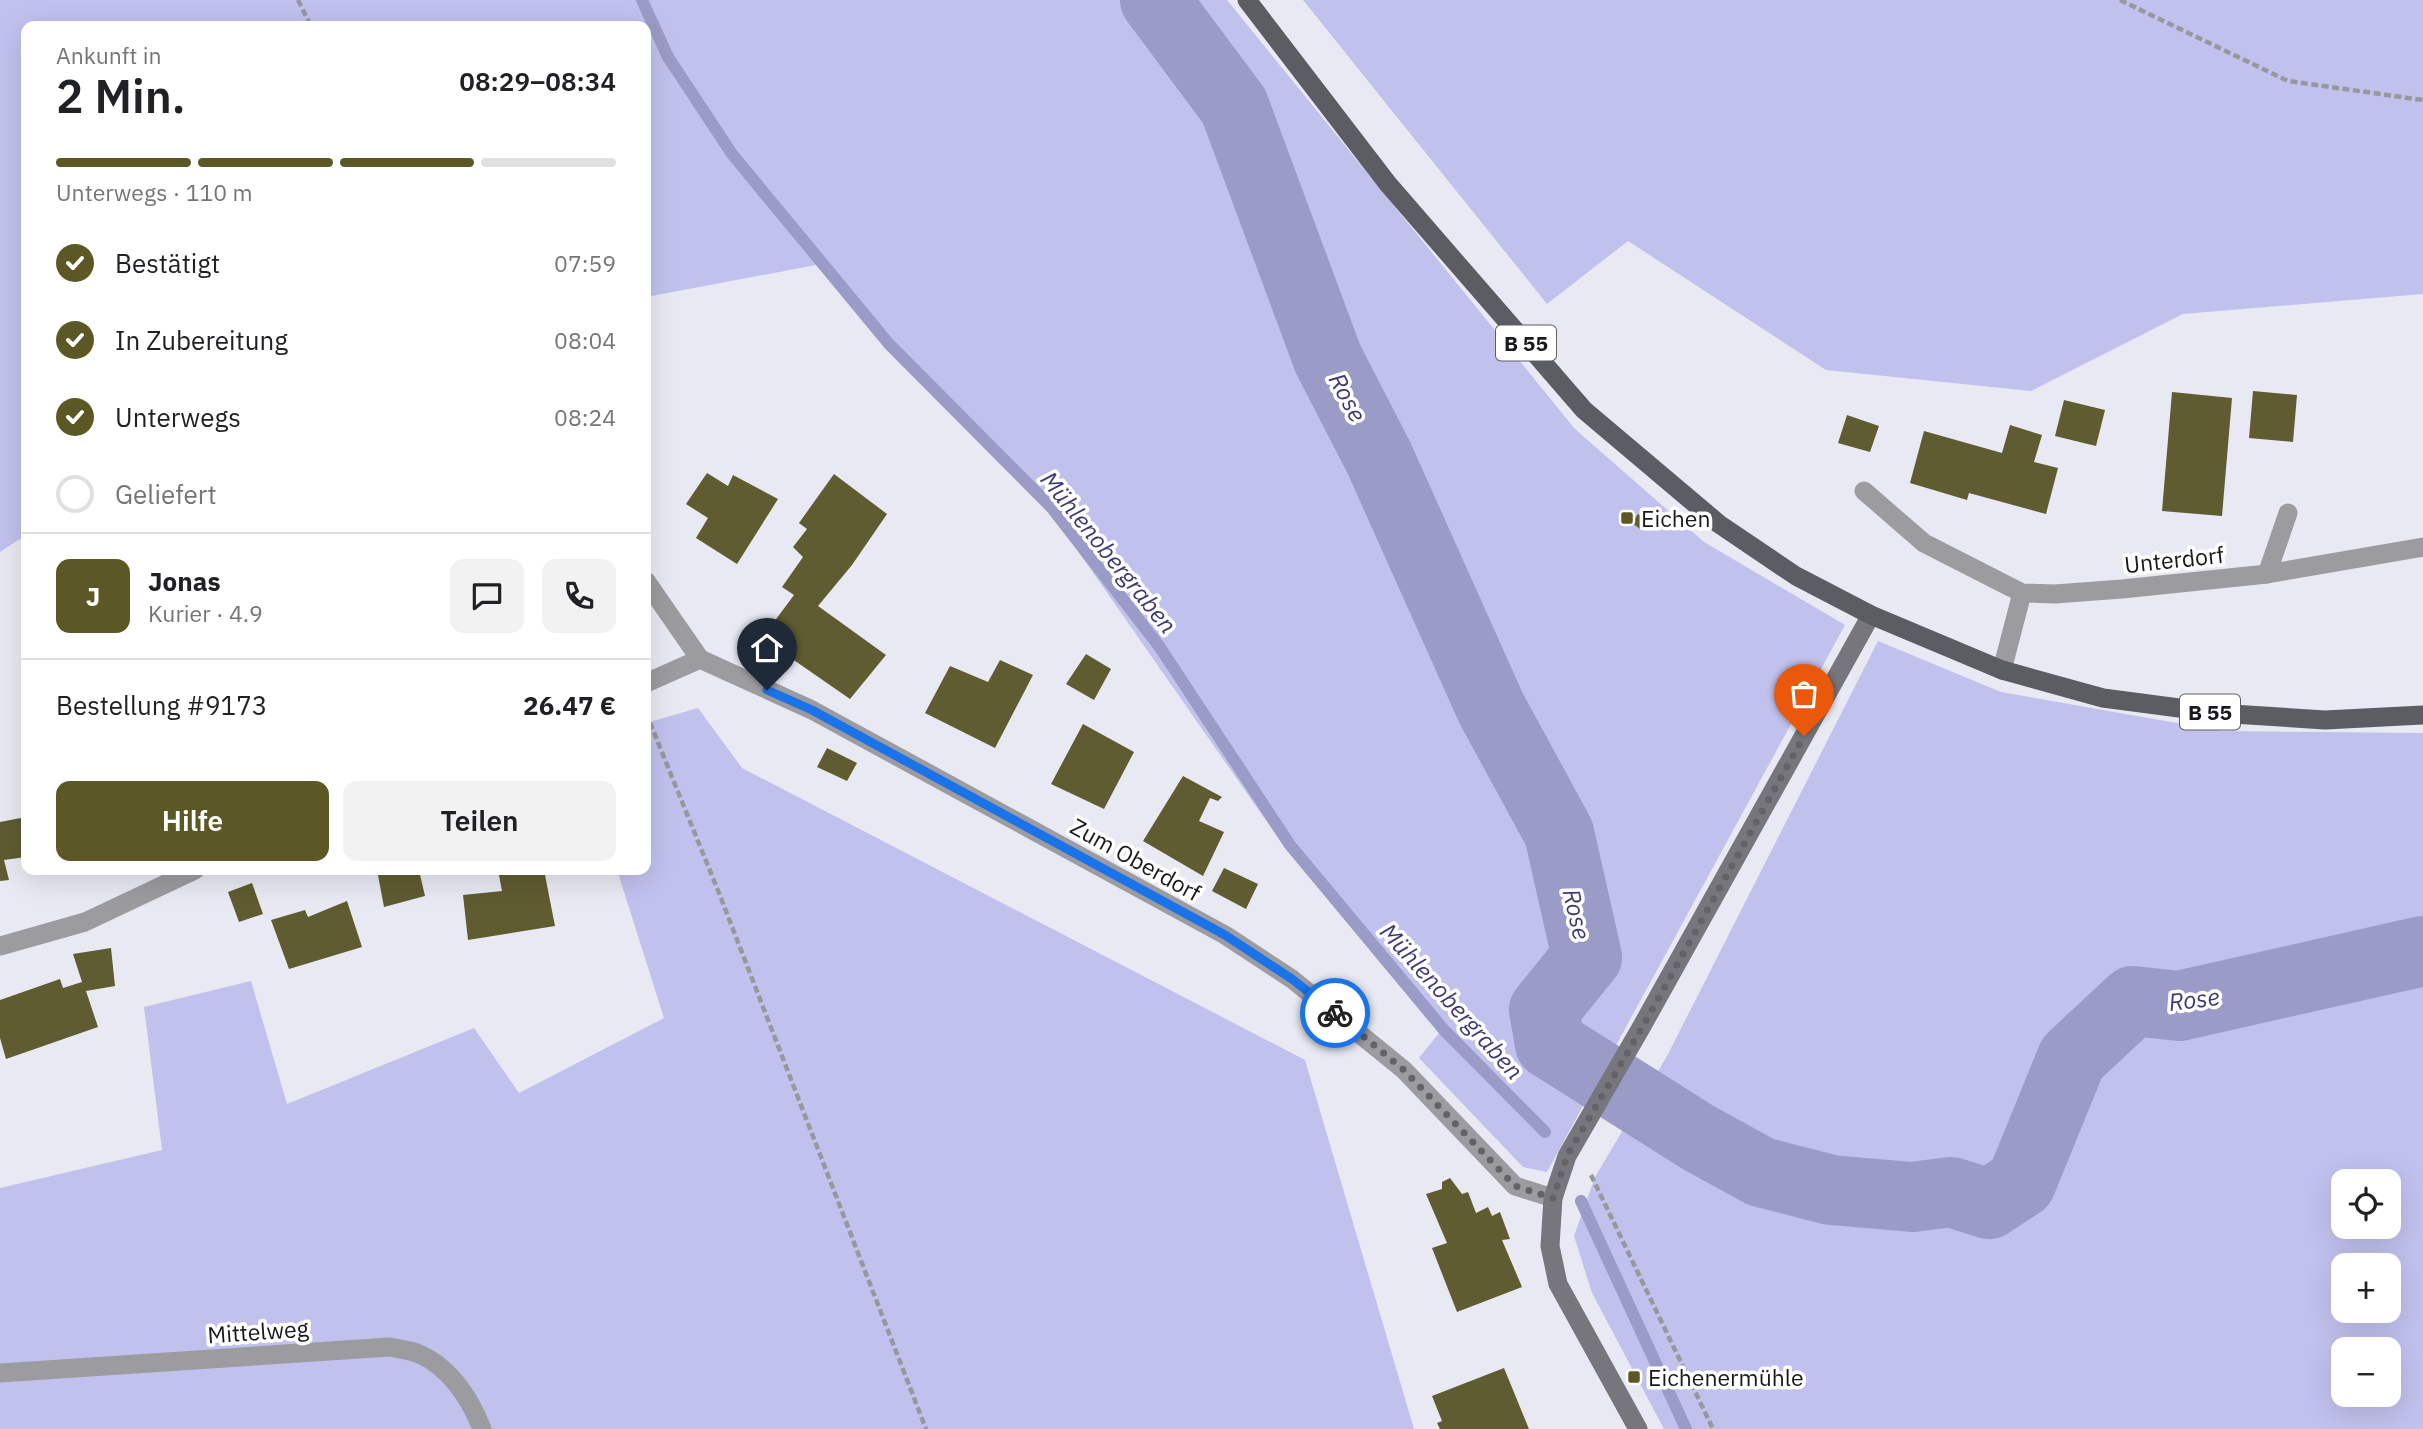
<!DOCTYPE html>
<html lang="de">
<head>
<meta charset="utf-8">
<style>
	:root { --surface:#fff; --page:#f2f2f2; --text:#202124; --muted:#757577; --line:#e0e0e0; --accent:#5c5825 }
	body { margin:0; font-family:"IBM Plex Sans",sans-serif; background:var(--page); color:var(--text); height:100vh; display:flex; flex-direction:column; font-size:26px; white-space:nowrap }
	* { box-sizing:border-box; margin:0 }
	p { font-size:23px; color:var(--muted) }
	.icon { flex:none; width:38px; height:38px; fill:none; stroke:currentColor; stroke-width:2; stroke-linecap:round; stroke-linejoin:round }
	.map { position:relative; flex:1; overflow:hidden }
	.panel { position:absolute; left:21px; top:21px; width:630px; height:854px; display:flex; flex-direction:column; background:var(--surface); border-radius:14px; box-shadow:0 7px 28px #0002 }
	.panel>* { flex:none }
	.fabs { position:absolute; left:2331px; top:1169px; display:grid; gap:14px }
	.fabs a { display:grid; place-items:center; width:70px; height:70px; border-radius:14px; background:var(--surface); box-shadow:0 7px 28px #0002; font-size:35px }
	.pin { position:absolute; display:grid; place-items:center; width:60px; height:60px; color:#fff; margin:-72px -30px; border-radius:50% 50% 50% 0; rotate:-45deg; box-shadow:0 0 7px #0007 }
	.pin .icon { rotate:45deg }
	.courier { position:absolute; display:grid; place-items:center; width:70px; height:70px; margin:-35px; border:5px solid #1a73e8; border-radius:50%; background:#fff; color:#222; box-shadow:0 2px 9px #0007 }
	.summary em { font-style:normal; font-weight:600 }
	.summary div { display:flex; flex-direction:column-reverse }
	.summary { display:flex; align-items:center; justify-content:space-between; height:119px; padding:0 35px }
	h1 { font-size:46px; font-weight:600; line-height:52px }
	.bar { display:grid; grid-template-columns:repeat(4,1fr); gap:10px 7px; align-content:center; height:84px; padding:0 35px }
	.bar i { height:9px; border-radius:5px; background:var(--line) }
	.bar .on { background:var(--accent) }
	.bar p { grid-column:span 4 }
	.line { display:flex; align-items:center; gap:18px; padding:0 35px; border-top:2px solid var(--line) }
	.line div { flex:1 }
	.round { display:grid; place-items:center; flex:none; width:74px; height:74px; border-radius:14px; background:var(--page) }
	ol { padding:0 35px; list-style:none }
	li { display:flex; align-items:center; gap:21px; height:77px }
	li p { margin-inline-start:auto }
	li .icon { padding:7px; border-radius:50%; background:var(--accent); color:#fff; stroke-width:4 }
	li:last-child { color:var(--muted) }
	li i { width:38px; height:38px; border:4px solid var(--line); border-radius:50% }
	.cta { display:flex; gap:14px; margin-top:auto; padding:14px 35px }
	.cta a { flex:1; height:80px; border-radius:14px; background:var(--accent); color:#fff; font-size:28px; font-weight:600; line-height:80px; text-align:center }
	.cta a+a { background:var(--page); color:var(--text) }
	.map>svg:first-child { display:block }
	.green { fill:#c1c1ee; fill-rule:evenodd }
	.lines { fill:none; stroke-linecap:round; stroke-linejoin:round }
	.stream { stroke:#9b9bc7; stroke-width:12 }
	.river { stroke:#9b9bc7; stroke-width:70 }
	.building { fill:#5f5c31 }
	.path { stroke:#97979e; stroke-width:4.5; stroke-dasharray:7 3.5; stroke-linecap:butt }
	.service { stroke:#9c9ca0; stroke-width:19 }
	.minor { stroke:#9c9ca0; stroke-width:19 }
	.secondary { stroke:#76767c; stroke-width:19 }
	.primary { stroke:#5c5c63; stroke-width:19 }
	.done { stroke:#626268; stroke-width:7; stroke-dasharray:0 12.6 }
	.route { stroke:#1a73e8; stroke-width:9 }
	.poi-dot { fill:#5c5825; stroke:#fff; stroke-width:2.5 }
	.labels { text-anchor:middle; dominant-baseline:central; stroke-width:7; stroke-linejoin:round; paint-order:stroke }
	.shield { fill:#fff; stroke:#5e5e61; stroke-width:2 }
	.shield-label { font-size:21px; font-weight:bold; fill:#19191d }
	.poi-label { font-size:23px; fill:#19191d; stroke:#fff; text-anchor:start }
	.street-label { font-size:23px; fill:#19191d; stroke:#fff }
	.water-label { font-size:24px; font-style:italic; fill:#3e3a71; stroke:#fff }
</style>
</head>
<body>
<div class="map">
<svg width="2423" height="1429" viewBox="0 0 2423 1429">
	<rect width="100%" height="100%" fill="#e9e9f3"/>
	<path class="green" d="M0,0H1227L1575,429L1704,542L1845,625L1547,1172L1523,1167L1419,1058L1439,1033L1283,845L1050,511L816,265L646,297V26H26V535L0,552Z
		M1303,0H2423V294L2183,314L2031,391L1826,370L1628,241L1547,304Z
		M1878,641L2001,692L2222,731L2423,733V1429H1664L1592,1293L1574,1236L1595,1177L1667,1056ZM2343,1181H2389V1227H2343ZM2389,1265V1311H2343V1265ZM2389,1349V1395H2343V1349Z
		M698,708L742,768L1305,1060L1414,1429H0V1188L162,1150L144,1007L251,981L287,1104L474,1028L519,1093L664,1018L617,870H646V723Z"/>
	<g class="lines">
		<path class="stream" d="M642,0L668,57L732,154L889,344L1052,508L1159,646L1290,845L1444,1030L1545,1132
			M1581,1201L1686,1429"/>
		<path class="river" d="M1155,0L1234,106L1328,359L1379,458L1491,708L1559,833L1587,957L1544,1010L1550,1044L1699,1138L1761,1172L1831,1190L1912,1197L1951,1192L1989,1204L2021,1183L2072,1058L2133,1001L2179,1006L2423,951"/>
	</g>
	<path class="building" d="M2253,391L2297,395L2293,442L2249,438Z
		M2172,392L2232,398L2222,516L2162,511Z
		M2064,400L2105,410L2096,446L2055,436Z
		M1847,415L1879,426L1870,452L1838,443Z
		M2010,425L2042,435L2034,462L2058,468L2046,514L1969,493L1967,500L1910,483L1924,431L2002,453Z
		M707,473L728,486L733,475L778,499L737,564L696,538L708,518L686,504Z
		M834,474L887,514L852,565L818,606L886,655L850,699L762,638L794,595L782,587L803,557L793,547L807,529L799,523Z
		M1638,514L1650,522L1643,531L1632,523Z
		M1086,654L1111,669L1094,700L1066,684Z
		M1000,660L1033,675L995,748L925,713L950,666L988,682Z
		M1083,724L1134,752L1104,809L1051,784Z
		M827,748L857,763L847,781L817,767Z
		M1183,776L1222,797L1218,801L1210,798L1199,821L1224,832L1203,876L1143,841Z
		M26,817V857L4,860L9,880L0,881V822Z
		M1224,868L1258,884L1246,909L1212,891Z
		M377,870H419L425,896L384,907Z
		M498,870H544L555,926L468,940L463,895L502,891Z
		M252,883L263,914L239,922L228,892Z
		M347,901L362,947L289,969L271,920L305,910L308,917Z
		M111,948L115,986L86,991L98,1027L6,1059L0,1038V1000L60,979L63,988L82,982L73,954Z
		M1450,1178L1462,1194L1468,1192L1476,1213L1488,1207L1492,1216L1500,1212L1510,1239L1502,1240L1522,1287L1457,1312L1432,1248L1447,1243L1426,1194L1442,1189V1182Z
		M1504,1368L1529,1429H1440L1437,1423L1442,1421L1432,1396Z"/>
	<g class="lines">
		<path class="path" d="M298,0L311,26
			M2120,0L2288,81L2423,100
			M646,713L719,893L926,1429
			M1591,1175L1713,1429"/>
		<path class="service" d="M2267,574L2423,547"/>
		<path class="minor" d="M1864,491L1924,543L2022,593L2055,594L2122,589L2267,574L2288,513
			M646,581L700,659
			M2002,670L2022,593
			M646,683L700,659L812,710L1225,935L1292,979L1404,1070L1515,1186L1553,1198
			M0,946L85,922L195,870
			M0,1373L390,1347C399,1349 409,1350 417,1353C449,1366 470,1398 482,1429"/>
		<path class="secondary" d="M1638,1429L1558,1284L1550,1246L1553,1198L1567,1156L1642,1026L1871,615"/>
		<path class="primary" d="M1247,0L1388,184L1584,410L1719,524L1796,576L1871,615L2002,670L2103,698L2217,713L2325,720L2423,715"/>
	</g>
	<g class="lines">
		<path class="done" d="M1335,1013L1404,1070L1515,1186L1553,1198L1567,1156L1643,1026L1804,736"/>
		<path class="route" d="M767,690L812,710L1225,935L1292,979L1335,1013"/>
	</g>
	<g class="poi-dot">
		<rect x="1620" y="511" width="14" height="14" rx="3.5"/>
		<rect x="1627" y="1370" width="14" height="14" rx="3.5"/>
	</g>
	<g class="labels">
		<g class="shield">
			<rect x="1496" y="325.5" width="60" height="35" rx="5"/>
			<rect x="2180" y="694.5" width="60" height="35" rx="5"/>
		</g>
		<g class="shield-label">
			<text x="1526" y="343">B 55</text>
			<text x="2210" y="712">B 55</text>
		</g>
		<g class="poi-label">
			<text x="1641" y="518">Eichen</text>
			<text x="1648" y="1377">Eichenermühle</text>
		</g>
		<g class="street-label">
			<text transform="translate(2174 559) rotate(-6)">Unterdorf</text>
			<text transform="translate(1136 859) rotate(29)">Zum Oberdorf</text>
			<text transform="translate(258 1331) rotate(-4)">Mittelweg</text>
		</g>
		<g class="water-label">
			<text transform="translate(1348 397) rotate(62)">Rose</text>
			<text transform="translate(1109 552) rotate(51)">Mühlenobergraben</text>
			<text transform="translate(1577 914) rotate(77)">Rose</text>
			<text transform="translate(2194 999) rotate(-7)">Rose</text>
			<text transform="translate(1452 1001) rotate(48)">Mühlenobergraben</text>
		</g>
	</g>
</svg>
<div class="fabs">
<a><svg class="icon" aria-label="locate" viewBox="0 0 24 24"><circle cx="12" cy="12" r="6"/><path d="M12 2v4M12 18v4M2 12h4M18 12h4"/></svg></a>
<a>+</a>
<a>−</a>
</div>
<div class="pin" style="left:1804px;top:736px;background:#ea580c"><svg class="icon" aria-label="bag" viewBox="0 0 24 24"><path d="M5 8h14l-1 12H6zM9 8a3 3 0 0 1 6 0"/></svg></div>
<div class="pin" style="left:767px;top:690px;background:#1f2937"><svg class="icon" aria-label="home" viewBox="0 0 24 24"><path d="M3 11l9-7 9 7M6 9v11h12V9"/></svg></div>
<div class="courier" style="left:1335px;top:1013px"><svg class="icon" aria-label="bike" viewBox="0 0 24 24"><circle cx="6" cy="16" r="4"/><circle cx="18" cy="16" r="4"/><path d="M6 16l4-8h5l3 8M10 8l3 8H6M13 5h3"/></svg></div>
<section class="panel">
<div class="summary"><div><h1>2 Min.</h1><p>Ankunft in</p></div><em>08:29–08:34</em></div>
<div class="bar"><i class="on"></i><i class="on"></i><i class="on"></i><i></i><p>Unterwegs · 110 m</p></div>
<ol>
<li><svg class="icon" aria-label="check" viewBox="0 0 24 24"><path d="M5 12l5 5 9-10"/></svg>Bestätigt<p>07:59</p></li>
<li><svg class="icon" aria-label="check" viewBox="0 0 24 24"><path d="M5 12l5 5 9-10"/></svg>In Zubereitung<p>08:04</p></li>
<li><svg class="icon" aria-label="check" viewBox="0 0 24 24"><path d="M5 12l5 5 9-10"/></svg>Unterwegs<p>08:24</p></li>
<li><i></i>Geliefert</li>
</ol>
<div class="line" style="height:126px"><b class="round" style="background:var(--accent);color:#fff">J</b><div><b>Jonas</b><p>Kurier · 4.9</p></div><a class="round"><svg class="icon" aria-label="chat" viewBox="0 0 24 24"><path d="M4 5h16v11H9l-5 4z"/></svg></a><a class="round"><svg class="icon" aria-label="phone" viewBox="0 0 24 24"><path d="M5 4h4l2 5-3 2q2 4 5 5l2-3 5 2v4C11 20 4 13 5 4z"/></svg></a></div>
<div class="line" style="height:91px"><div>Bestellung #9173</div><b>26.47 €</b></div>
<div class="cta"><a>Hilfe</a><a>Teilen</a></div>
</section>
</div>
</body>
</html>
